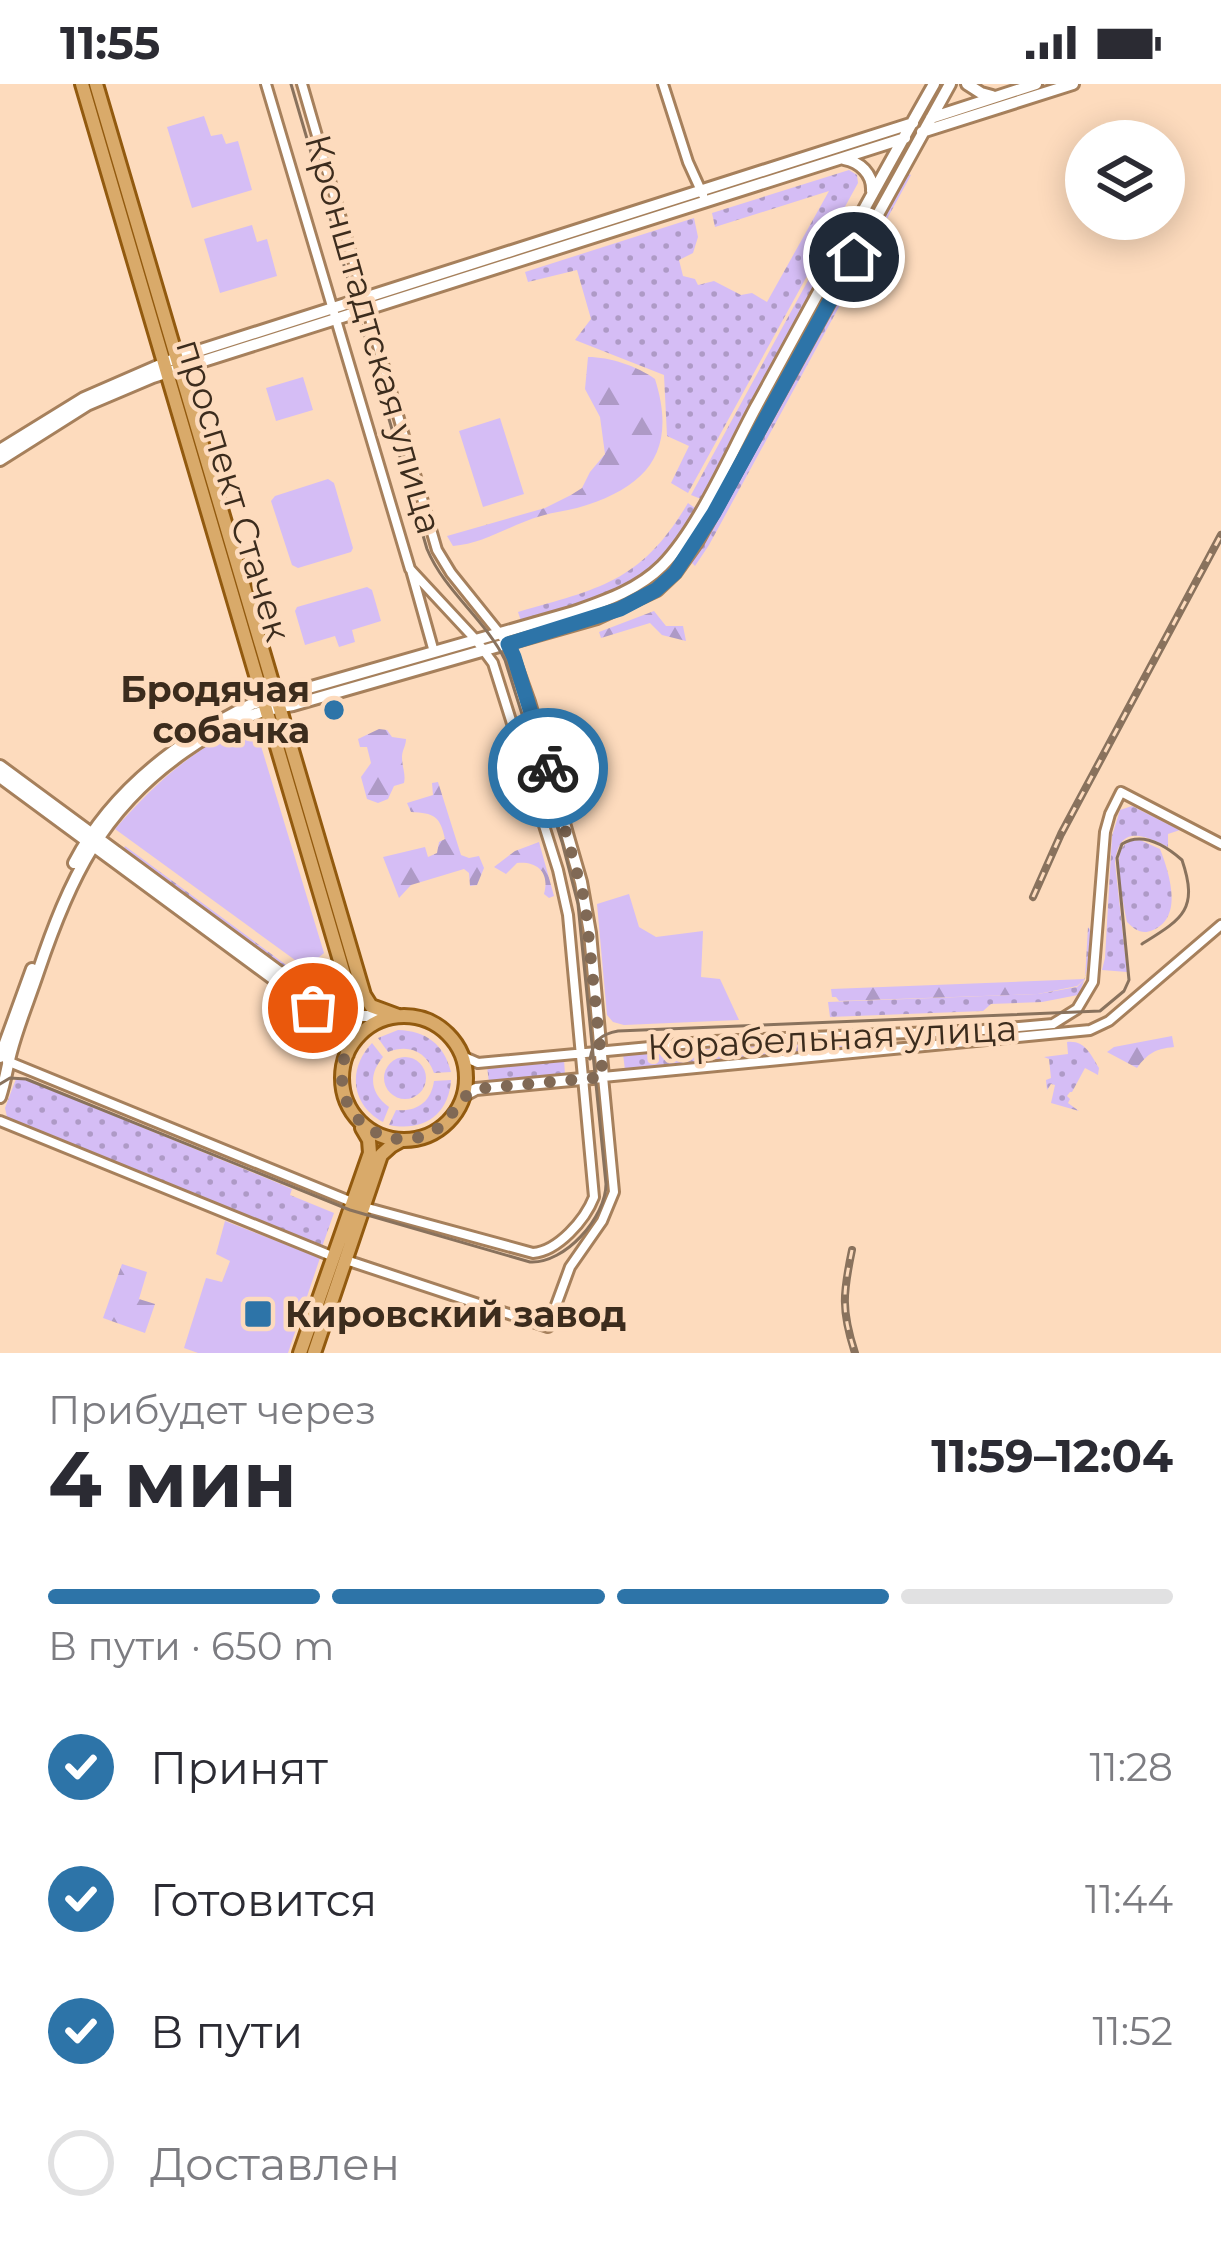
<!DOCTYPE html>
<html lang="ru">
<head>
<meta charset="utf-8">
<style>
	:root { --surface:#fff; --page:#f2f2f3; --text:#2b2b33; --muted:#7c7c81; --line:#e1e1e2; --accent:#2d74a8 }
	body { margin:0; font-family:Montserrat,sans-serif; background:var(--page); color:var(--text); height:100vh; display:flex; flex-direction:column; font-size:45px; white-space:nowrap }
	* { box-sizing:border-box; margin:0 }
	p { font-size:39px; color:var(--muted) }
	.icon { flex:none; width:66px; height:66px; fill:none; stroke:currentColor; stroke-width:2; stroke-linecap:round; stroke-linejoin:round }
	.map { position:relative; height:1269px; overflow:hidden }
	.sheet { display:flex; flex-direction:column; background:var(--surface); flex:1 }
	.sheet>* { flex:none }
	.controls { position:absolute; left:1065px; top:36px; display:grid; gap:24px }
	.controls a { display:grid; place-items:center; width:120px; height:120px; border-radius:50%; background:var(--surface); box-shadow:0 6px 30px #0003; font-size:60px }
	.pin { position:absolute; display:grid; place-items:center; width:102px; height:102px; color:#fff; margin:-51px; border:6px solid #fff; border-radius:50%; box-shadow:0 3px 12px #0007 }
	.courier { position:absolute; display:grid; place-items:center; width:120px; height:120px; margin:-60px; border:9px solid #2d74a8; border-radius:50%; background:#fff; color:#222; box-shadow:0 3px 15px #0007 }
	.headline em { font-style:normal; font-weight:700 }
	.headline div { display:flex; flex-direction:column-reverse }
	.headline { display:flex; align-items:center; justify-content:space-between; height:204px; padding:0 48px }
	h1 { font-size:78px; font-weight:700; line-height:90px }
	.bar { display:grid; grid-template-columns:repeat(4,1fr); gap:18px 12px; align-content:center; height:144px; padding:0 48px }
	.bar i { height:15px; border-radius:9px; background:var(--line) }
	.bar .active { background:var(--accent) }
	.bar p { grid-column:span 4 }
	ol { padding:0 48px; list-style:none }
	li { display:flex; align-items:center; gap:36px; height:132px }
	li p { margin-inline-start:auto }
	li .icon { padding:12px; border-radius:50%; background:var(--accent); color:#fff; stroke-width:4 }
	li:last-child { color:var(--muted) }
	li i { width:66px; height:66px; border:6px solid var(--line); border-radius:50% }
	.status { display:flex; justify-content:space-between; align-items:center; height:84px; padding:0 60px; background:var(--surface); direction:ltr }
	.status svg { height:33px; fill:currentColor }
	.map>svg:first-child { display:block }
	.grass { fill:url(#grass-dots) }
	.forest { fill:url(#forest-firs) }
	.park { fill:#d5bdf5 }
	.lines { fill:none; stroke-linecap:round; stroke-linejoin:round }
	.street-casing { stroke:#a6805c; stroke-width:14 }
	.secondary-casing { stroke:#a6805c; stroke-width:16 }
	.primary-casing { stroke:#925a0f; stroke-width:18 }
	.street { stroke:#fff; stroke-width:8 }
	.secondary { stroke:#fff; stroke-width:10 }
	.primary { stroke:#d9aa6a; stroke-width:12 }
	.tram { stroke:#89725d; stroke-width:3 }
	.rail-casing { stroke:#89725d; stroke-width:8 }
	.rail { stroke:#fddbbd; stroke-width:3; stroke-dasharray:9; stroke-linecap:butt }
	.done { stroke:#806955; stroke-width:12; stroke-dasharray:0 21.6 }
	.route { stroke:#2d74a8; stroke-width:15 }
	.poi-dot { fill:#2d74a8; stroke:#fddbbd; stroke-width:4.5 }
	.labels { text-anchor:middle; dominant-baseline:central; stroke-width:9; stroke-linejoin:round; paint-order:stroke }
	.street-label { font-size:36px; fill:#3c2c1d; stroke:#fddbbd }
	.poi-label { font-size:36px; font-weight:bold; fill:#3c2c1d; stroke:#fddbbd; text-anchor:end }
</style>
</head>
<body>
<div class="status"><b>11:55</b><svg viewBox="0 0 49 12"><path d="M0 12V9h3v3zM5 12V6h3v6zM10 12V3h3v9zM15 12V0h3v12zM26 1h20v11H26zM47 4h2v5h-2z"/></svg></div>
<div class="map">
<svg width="1221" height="1269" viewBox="0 0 1221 1269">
	<defs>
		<pattern id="grass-dots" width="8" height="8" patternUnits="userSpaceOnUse" patternTransform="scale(3)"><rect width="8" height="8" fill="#d5bdf5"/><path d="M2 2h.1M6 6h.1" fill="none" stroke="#ae9ac6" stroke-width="1.8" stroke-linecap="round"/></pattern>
		<pattern id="forest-firs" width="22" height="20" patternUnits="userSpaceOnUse" patternTransform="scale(3)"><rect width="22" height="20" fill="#d5bdf5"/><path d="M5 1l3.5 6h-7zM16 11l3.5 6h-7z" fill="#ae9ac6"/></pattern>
	</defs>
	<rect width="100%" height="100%" fill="#fddbbd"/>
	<path class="grass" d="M849,86L857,91L858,99L688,409L671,399L689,362L667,352L664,291L575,256L591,235L577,186L528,198L525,188L694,134L698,153L693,169L679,176L683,192L695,195L698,201L714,197L741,211L752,209L767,218L829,107L715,143L712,129Z
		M905,88L911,91L709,461L695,482L691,478L705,458Z
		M835,147L843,151L701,415L691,411Z
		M688,419L695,424C648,507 606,512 521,537L518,528C601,504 641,498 688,419Z
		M1132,722L1180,746L1168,750V763C1144,751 1119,740 1115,779L1127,888L1102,886L1105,874L1112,752L1120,726Z
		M1140,756L1160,765C1169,788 1184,833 1153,846C1142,851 1135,846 1127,838C1124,823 1114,777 1122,764C1128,756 1132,757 1140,756Z
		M125,762L304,894L302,898L123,766Z
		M1088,843L1091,847C1089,869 1089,891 1078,911L1042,918L991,920L983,927L830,933L828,918L1038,910L1077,903L1085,895Z
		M398,946C426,947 444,960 451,988L434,989C426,967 409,960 388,968L378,954Z
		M844,956L847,960L845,965L839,966L838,959L812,962V968L625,986L623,970Z
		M1067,958C1085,956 1091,971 1099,984L1098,991L1085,984L1072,1008H1070L1067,1012L1070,1015L1068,1019L1079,1027L1051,1019L1055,1001L1051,1000L1047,1006L1046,996L1051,994L1049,975L1044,973L1068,970Z
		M372,959L383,973C368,991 370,1009 389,1023L383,1038C350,1020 348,984 372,959Z
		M384 994a21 21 0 1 1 42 0a21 21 0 1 1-42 0Z
		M564,975L565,991L489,999L487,982Z
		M16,995H24L266,1094L292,1105L290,1111L334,1129L322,1163L167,1102L7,1033L5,1024Z
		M451,996C449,1031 423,1048 389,1041L396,1026C417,1028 431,1018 434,997Z"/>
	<path class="forest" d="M588,273C610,273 637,282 655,295C678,368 647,404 577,424C565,427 553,428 541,432C512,440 484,460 453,462L447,452L545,424L571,411L582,404L590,388L605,370L600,333L585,305Z
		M654,527L666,542H683L686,557L662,551L650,539L601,554L599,548Z
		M379,645L387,646L392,653L406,655C406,662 402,666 402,673C402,683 406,690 404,699L394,702L388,715L378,719L367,715L361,693L371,679L367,663H360L358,655Z
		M438,698L461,771L469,774L479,772L484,784L477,801L470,802L469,789L464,785L411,801L399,814L383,773L425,763L428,773L437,769L439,758L445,755C440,732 434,729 411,728L407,719L433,711L432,699Z
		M539,758L554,812L549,814L544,810C550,789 538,777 517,779L506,790L494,783L515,767Z
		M1085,895L1077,902L1038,910L839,917L836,913H832L831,905Z
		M1172,952L1174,963C1155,965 1148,969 1137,984L1107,968L1114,963Z
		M122,1180L147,1188L139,1215L155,1220L145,1249L103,1234Z"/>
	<path class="park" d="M204,32L211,52L222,50L226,60L238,57L252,106L192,124L167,43Z
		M252,141L257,158L267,155L277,192L220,209L204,155Z
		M303,293L313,326L276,337L266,304Z
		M500,334L524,410L483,423L459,347Z
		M328,395L334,399L353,464L351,468L298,484L292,481L271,417L275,412Z
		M367,503L372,506L381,537L352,546L355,558L339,563L335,552L305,561L295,527L297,523Z
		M254,639L324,869L306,884L115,745C153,701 198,659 254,639Z
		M629,810L639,843L656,853L703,847L701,893L720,895L739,936L624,941L613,938L607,931L597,820Z
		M225,1137L320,1174L288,1269H198L184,1264L206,1194L222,1198L230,1177L216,1170Z"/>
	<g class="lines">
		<defs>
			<path id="street" d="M302,0L437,466L451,489L508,560
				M663,0L688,78L703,111
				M411,486L434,568
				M462,972L478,979L714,957L983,946L1053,940L1077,925L1093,898L1105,748L1110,730L1121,708L1221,760
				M7,977L364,1123L533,1169C558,1167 585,1136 594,1113L568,831L558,786L493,579L476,556L410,485L266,0
				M0,1037L334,1173
				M346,1176L548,1243L570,1183L602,1137L614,1108L603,993L1090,946L1109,937L1221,841"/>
			<path id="secondary" d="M967,0L981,9L992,12
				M931,34L1036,0
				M922,48L1073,0
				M844,75C860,78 873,90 872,107
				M0,366L84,314L176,274L913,39
				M0,376L87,321L153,293L905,54
				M0,682L331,926L352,932H394
				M0,693L336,941L345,962
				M74,779C112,706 179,656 252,620L574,528C605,517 638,506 662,482C700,443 730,371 756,323C815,215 873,107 934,0
				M0,973L32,885
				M463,1012L476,1005L603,993L590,849L581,798L529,618L508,560
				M0,1013C5,998 7,983 11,968C18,941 29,915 38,888C69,796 101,726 184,668C218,644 251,627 293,621L597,534L657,506L675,489L697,458L950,0"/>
			<path id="primary" d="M82,0L351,914L347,970
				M96,0L364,911L371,922L398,932
				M342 994a62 62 0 1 1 124 0a62 62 0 1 1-124 0Z
				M300,1269L370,1069L369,1056L362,1044
				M314,1269L381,1071L391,1062L400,1057"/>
		</defs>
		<use href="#street" class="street-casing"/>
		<use href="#secondary" class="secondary-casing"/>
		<use href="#primary" class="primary-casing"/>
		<use href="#street" class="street"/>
		<use href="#secondary" class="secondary"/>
		<use href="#primary" class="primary"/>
		<path class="tram" d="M590,975C593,957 601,950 618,947L1100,927L1124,907L1129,896L1117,774L1122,760C1143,747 1166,762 1182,776C1199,826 1182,835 1142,860
			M0,1000L10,994L26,995L350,1126L530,1178C565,1180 606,1133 606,1100L578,820L562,758L505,576C485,535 445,508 427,465L291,0"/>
		<defs>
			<path id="rail" d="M1033,813L1061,750L1221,451
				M852,1166C843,1209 841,1226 855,1269"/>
		</defs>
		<use href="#rail" class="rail-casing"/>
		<use href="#rail" class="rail"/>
	</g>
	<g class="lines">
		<path class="done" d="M313,924C323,932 336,938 341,949C350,968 339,985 343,1005C350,1044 394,1067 430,1049C452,1039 456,1015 476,1005L603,993L585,818L548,684"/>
		<path class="route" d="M548,684L514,573L508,560L620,525L656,506L675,489L714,429L854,173"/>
	</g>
	<g class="poi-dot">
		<circle cx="334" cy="626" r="12"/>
		<rect x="243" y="1215" width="30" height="30" rx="6"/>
	</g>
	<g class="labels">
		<g class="street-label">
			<text transform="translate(374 250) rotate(74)">Кронштадтская улица</text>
			<text transform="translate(234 406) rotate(73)">проспект Стачек</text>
			<text transform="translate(832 953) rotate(-3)">Корабельная улица</text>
		</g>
		<g class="poi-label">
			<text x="310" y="605">Бродячая<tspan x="310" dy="41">собачка</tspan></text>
			<text x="285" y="1230" text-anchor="start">Кировский завод</text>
		</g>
	</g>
</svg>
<div class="controls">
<a><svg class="icon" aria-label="layers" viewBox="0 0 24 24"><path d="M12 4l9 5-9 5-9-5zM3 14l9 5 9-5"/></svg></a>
</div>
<div class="pin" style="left:313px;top:924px;background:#ea580c"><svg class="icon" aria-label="bag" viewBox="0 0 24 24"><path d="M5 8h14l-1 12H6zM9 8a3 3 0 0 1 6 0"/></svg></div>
<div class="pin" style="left:854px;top:173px;background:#1f2937"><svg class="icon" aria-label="home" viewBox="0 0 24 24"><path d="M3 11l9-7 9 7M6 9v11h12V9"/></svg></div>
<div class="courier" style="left:548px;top:684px"><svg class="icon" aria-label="bike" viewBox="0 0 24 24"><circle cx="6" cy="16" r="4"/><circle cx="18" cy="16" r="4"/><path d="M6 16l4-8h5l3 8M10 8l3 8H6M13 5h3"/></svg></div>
</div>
<section class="sheet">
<div class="headline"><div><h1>4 мин</h1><p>Прибудет через</p></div><em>11:59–12:04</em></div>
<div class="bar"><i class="active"></i><i class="active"></i><i class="active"></i><i></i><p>В пути · 650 m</p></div>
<ol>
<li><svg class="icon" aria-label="check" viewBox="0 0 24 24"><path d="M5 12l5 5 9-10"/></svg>Принят<p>11:28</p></li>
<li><svg class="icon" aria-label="check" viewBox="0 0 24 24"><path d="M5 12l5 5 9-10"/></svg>Готовится<p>11:44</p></li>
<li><svg class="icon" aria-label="check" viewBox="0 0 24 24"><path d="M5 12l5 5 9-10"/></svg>В пути<p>11:52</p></li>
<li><i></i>Доставлен</li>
</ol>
</section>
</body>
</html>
